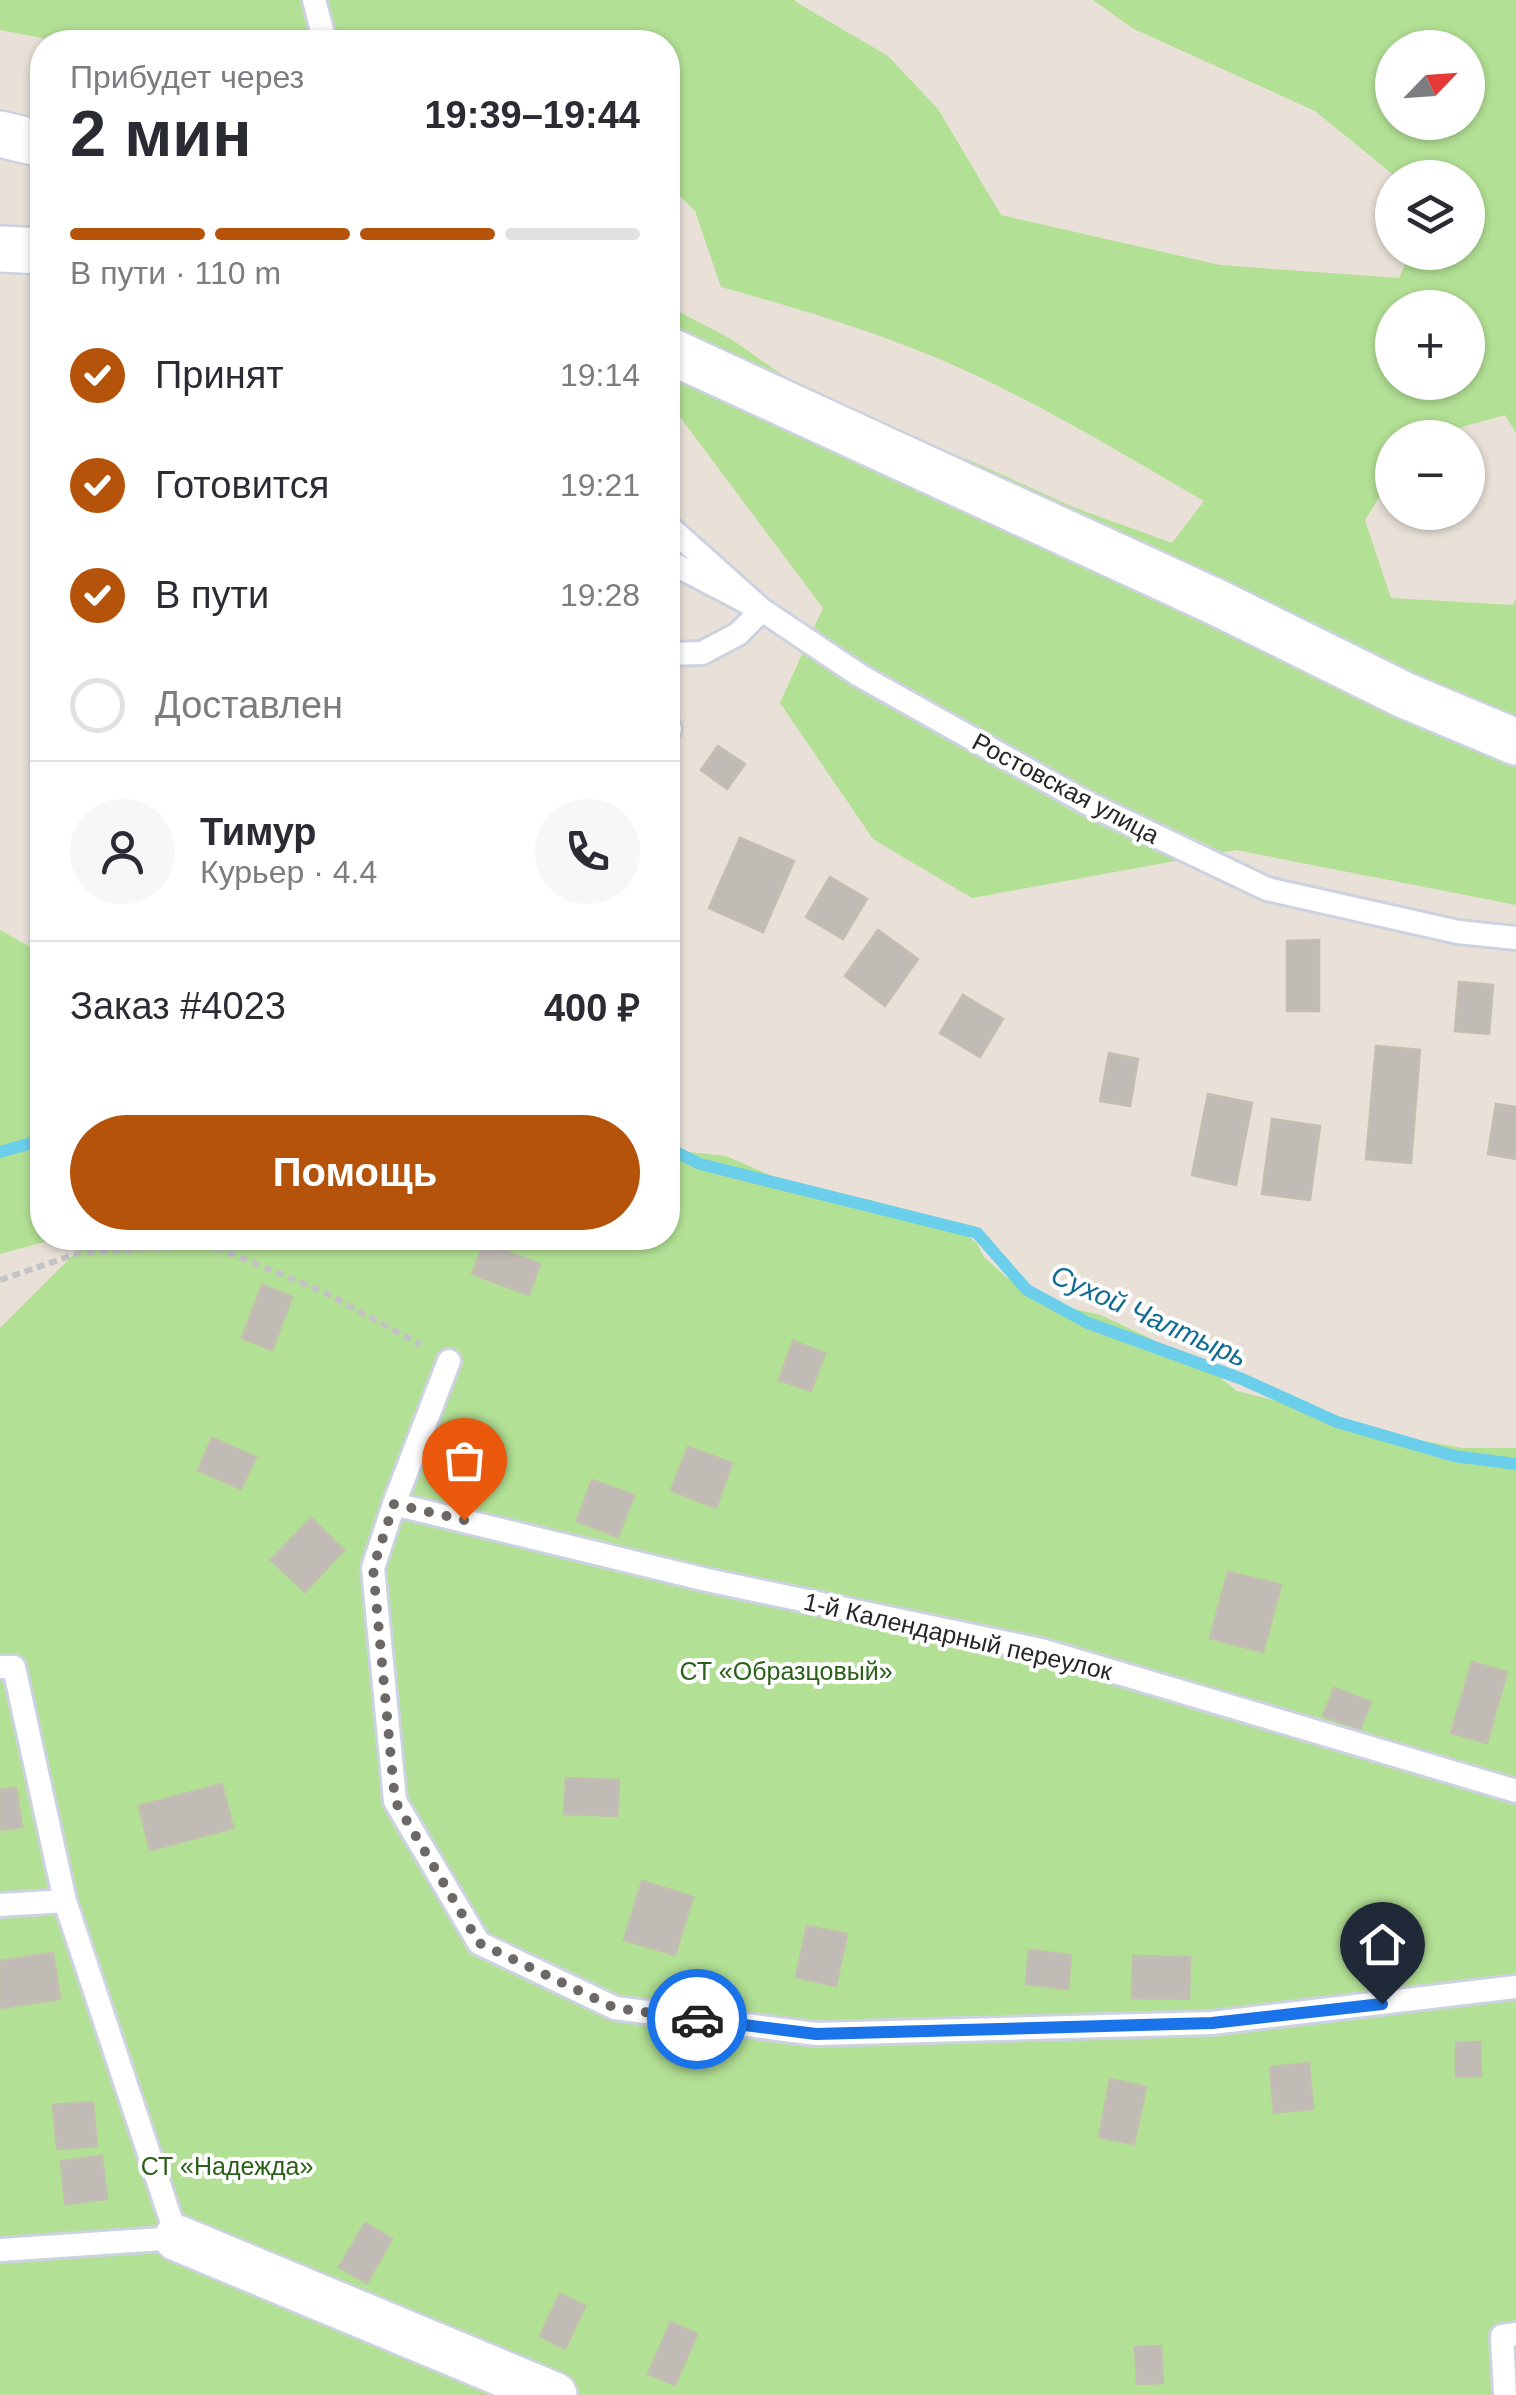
<!DOCTYPE html>
<html lang="ru">
<head>
<meta charset="utf-8">
<style>
	:root { --surface:#fff; --page:#f7f7f7; --text:#2b2b33; --muted:#7c7c81; --line:#e1e1e2; --accent:#b45309 }
	body { margin:0; font-family:Helvetica,sans-serif; background:var(--page); color:var(--text); height:100vh; display:flex; flex-direction:column; font-size:38px; white-space:nowrap }
	* { box-sizing:border-box; margin:0 }
	p { font-size:32px; color:var(--muted) }
	.icon { flex:none; width:55px; height:55px; fill:none; stroke:currentColor; stroke-width:2; stroke-linecap:round; stroke-linejoin:round }
	.map { position:relative; flex:1; overflow:hidden }
	.drawer { position:absolute; left:30px; top:30px; width:650px; height:1220px; display:flex; flex-direction:column; background:var(--surface); border-radius:40px; box-shadow:0 2px 8px #0004 }
	.drawer>* { flex:none }
	.needle { width:65px; rotate:65deg }
	.buttons { position:absolute; left:1375px; top:30px; display:grid; gap:20px }
	.buttons a { display:grid; place-items:center; width:110px; height:110px; border-radius:50%; background:var(--surface); box-shadow:0 2px 8px #0004; font-size:50px }
	.pin { position:absolute; display:grid; place-items:center; width:85px; height:85px; color:#fff; margin:-102px -42px; border-radius:50% 50% 50% 0; rotate:-45deg; box-shadow:0 0 10px #0007 }
	.pin .icon { rotate:45deg }
	.courier { position:absolute; display:grid; place-items:center; width:100px; height:100px; margin:-50px; border:8px solid #1a73e8; border-radius:50%; background:#fff; color:#222; box-shadow:0 2px 12px #0007 }
	.headline em { font-style:normal; font-weight:700 }
	.headline div { display:flex; flex-direction:column-reverse }
	.headline { display:flex; align-items:center; justify-content:space-between; height:170px; padding:0 40px }
	h1 { font-size:65px; font-weight:700; line-height:75px }
	.bar { display:grid; grid-template-columns:repeat(4,1fr); gap:15px 10px; align-content:center; height:120px; padding:0 40px }
	.bar i { height:12px; border-radius:8px; background:var(--line) }
	.bar .selected { background:var(--accent) }
	.bar p { grid-column:span 4 }
	.line { display:flex; align-items:center; gap:25px; padding:0 40px; border-top:2px solid var(--line) }
	.line div { flex:1 }
	.round { display:grid; place-items:center; flex:none; width:105px; height:105px; border-radius:52px; background:var(--page) }
	ol { padding:0 40px; list-style:none }
	li { display:flex; align-items:center; gap:30px; height:110px }
	li p { margin-inline-start:auto }
	li .icon { padding:10px; border-radius:50%; background:var(--accent); color:#fff; stroke-width:4 }
	li:last-child { color:var(--muted) }
	li i { width:55px; height:55px; border:5px solid var(--line); border-radius:50% }
	.primary-button { display:flex; gap:20px; margin-top:auto; padding:20px 40px }
	.primary-button a { flex:1; height:115px; border-radius:60px; background:var(--accent); color:#fff; font-size:40px; font-weight:700; line-height:115px; text-align:center }
	.map>svg:first-child { display:block }
	.green { fill:#b2e094; fill-rule:evenodd }
	.lines { fill:none; stroke-linecap:round; stroke-linejoin:round }
	.stream { stroke:#6bcfeb; stroke-width:12 }
	.building { fill:#c1bbb5; stroke:#c4bdb2; stroke-width:2.5 }
	.service-casing { stroke:#cdd2e0; stroke-width:28 }
	.minor-casing { stroke:#cdd2e0; stroke-width:50 }
	.path { stroke:#c3c3c3; stroke-width:6; stroke-dasharray:8 5; stroke-linecap:butt }
	.service { stroke:#fff; stroke-width:22 }
	.minor { stroke:#fff; stroke-width:45 }
	.done { stroke:#6b6865; stroke-width:10; stroke-dasharray:0 18 }
	.route { stroke:#1a73e8; stroke-width:12 }
	.labels { text-anchor:middle; dominant-baseline:central; stroke-width:8; stroke-linejoin:round; paint-order:stroke }
	.street-label { font-size:25px; fill:#272727; stroke:#fff }
	.park-label { font-size:25px; fill:#2c601a; stroke:#fff }
	.water-label { font-size:28px; font-style:italic; fill:#0f6b92; stroke:#fff }
</style>
</head>
<body>
<div class="map">
<svg width="1516" height="2395" viewBox="0 0 1516 2395">
	<rect width="100%" height="100%" fill="#e9e1d8"/>
	<path class="green" d="M0,0H795L796,2L888,56L938,109L1001,215L1220,265L1399,278L1410,253L1468,252V178L1396,177L1315,111L1132,28L1093,0H1516V433L1505,415L1426,437L1392,438V477L1365,520L1391,598L1513,605L1516,597V905L1236,850L972,898L873,839L780,703L823,608L668,401V306L731,339L825,405L974,462L1073,507L1172,543L1204,501C1129,458 1054,412 975,375C894,337 807,311 721,287L695,211L668,184V42H63L0,30ZM1392,48H1468V122H1392ZM1392,308H1468V382H1392Z
		M0,930L42,954V1238H59L0,1254Z
		M668,1146L680,1151L726,1156L795,1186L871,1200L964,1234L976,1242L984,1257L1005,1276L1031,1293L1061,1306L1101,1315L1200,1362L1237,1391L1334,1415L1407,1438L1463,1448H1516V2395H0V1328L90,1238H668Z"/>
	<g class="lines">
		<path class="stream" d="M668,1148L700,1164L977,1233L1027,1290L1088,1323L1242,1379L1337,1422L1454,1456L1516,1464
			M0,1152L42,1140"/>
	</g>
	<path class="building" d="M718,746L745,764L727,789L701,770Z
		M740,838L794,861L763,932L709,908Z
		M830,877L867,899L843,939L806,917Z
		M878,930L918,959L885,1006L845,976Z
		M1319,940V1011H1287V941Z
		M1459,982L1493,985L1489,1034L1455,1031Z
		M963,995L1003,1019L980,1057L940,1033Z
		M1376,1046L1420,1050L1411,1163L1366,1159Z
		M1109,1053L1138,1059L1130,1106L1100,1101Z
		M1208,1094L1252,1103L1236,1185L1192,1175Z
		M1496,1104L1516,1107V1159L1488,1154Z
		M1272,1119L1320,1126L1310,1200L1262,1194Z
		M484,1243L540,1264L529,1295L472,1274Z
		M262,1285L292,1297L272,1350L242,1338Z
		M793,1341L825,1353L811,1391L779,1380Z
		M212,1438L256,1457L241,1489L198,1470Z
		M688,1447L732,1463L716,1508L671,1490Z
		M592,1480L634,1495L618,1537L577,1521Z
		M311,1518L344,1550L305,1592L271,1560Z
		M1228,1572L1281,1585L1263,1652L1210,1638Z
		M1472,1662L1507,1672L1487,1743L1451,1733Z
		M1334,1688L1371,1702L1360,1729L1323,1716Z
		M566,1778L619,1780L617,1816L564,1814Z
		M222,1784L233,1828L150,1850L139,1806Z
		M16,1788L22,1827L0,1830V1790Z
		M642,1881L693,1897L675,1955L624,1940Z
		M807,1926L847,1934L836,1986L796,1977Z
		M1029,1950L1071,1955L1068,1989L1026,1984Z
		M53,1953L60,1999L0,2008V1961Z
		M1133,1956L1190,1957L1189,1999L1132,1998Z
		M1480,2042L1481,2076L1456,2077V2043Z
		M1309,2063L1313,2109L1274,2113L1270,2067Z
		M1110,2079L1146,2087L1134,2144L1099,2137Z
		M93,2102L97,2146L57,2149L53,2105Z
		M102,2156L107,2199L65,2204L61,2161Z
		M365,2223L392,2239L367,2283L339,2267Z
		M560,2294L585,2306L565,2349L540,2336Z
		M671,2322L697,2334L675,2385L648,2374Z
		M1161,2346L1163,2383L1137,2384L1135,2347Z"/>
	<g class="lines">
		<defs>
			<path id="service" d="M314,0L325,42
				M668,526L762,610L859,675L1085,802L1267,889L1458,932L1516,938
				M668,561L762,610L738,634L702,653L668,654
				M668,727L670,729
				M449,1361L394,1504L373,1568L395,1801L479,1943L615,2008L816,2034L1212,2023L1516,1987
				M394,1504L707,1580L1041,1650L1516,1791
				M0,1667H14L65,1901L177,2238L0,2250
				M0,1905L65,1901
				M1505,2395L1502,2336L1516,2334"/>
			<path id="minor" d="M0,134L42,144
				M0,249L42,251
				M668,350L1216,602L1404,695L1516,742
				M177,2238L554,2395"/>
		</defs>
		<use href="#service" class="service-casing"/>
		<use href="#minor" class="minor-casing"/>
		<path class="path" d="M0,1280L79,1253L210,1245L324,1292L421,1345"/>
		<use href="#service" class="service"/>
		<use href="#minor" class="minor"/>
	</g>
	<g class="lines">
		<path class="done" d="M464,1520L394,1504L373,1568L395,1801L479,1943L615,2008L697,2019"/>
		<path class="route" d="M697,2019L816,2034L1212,2023L1382,2004"/>
	</g>
	<g class="labels">
		<g class="street-label">
			<text transform="translate(1066 788) rotate(28)">Ростовская улица</text>
			<text transform="translate(958 1636) rotate(13)">1-й Календарный переулок</text>
		</g>
		<g class="park-label">
			<text x="786" y="1671">СТ «Образцовый»</text>
			<text x="227" y="2166">СТ «Надежда»</text>
		</g>
		<g class="water-label">
			<text transform="translate(1149 1316) rotate(24)">Сухой Чалтырь</text>
		</g>
	</g>
</svg>
<div class="buttons">
<a><svg class="needle" viewBox="-14 -14 28 28"><path d="M0-13l5 13h-10z" fill="#e53935"/><path d="M0 13l5-13h-10z" fill="#7c7c81"/></svg></a>
<a><svg class="icon" aria-label="layers" viewBox="0 0 24 24"><path d="M12 4l9 5-9 5-9-5zM3 14l9 5 9-5"/></svg></a>
<a>+</a>
<a>−</a>
</div>
<div class="pin" style="left:464px;top:1520px;background:#ea580c"><svg class="icon" aria-label="bag" viewBox="0 0 24 24"><path d="M5 8h14l-1 12H6zM9 8a3 3 0 0 1 6 0"/></svg></div>
<div class="pin" style="left:1382px;top:2004px;background:#1f2937"><svg class="icon" aria-label="home" viewBox="0 0 24 24"><path d="M3 11l9-7 9 7M6 9v11h12V9"/></svg></div>
<div class="courier" style="left:697px;top:2019px"><svg class="icon" aria-label="car" viewBox="0 0 24 24"><path d="M5 17H2v-5l4-1 3-4h7l3 4 3 1v5h-3M9 17h6M6 11h13"/><circle cx="7" cy="17" r="2"/><circle cx="17" cy="17" r="2"/></svg></div>
<section class="drawer">
<div class="headline"><div><h1>2 мин</h1><p>Прибудет через</p></div><em>19:39–19:44</em></div>
<div class="bar"><i class="selected"></i><i class="selected"></i><i class="selected"></i><i></i><p>В пути · 110 m</p></div>
<ol>
<li><svg class="icon" aria-label="check" viewBox="0 0 24 24"><path d="M5 12l5 5 9-10"/></svg>Принят<p>19:14</p></li>
<li><svg class="icon" aria-label="check" viewBox="0 0 24 24"><path d="M5 12l5 5 9-10"/></svg>Готовится<p>19:21</p></li>
<li><svg class="icon" aria-label="check" viewBox="0 0 24 24"><path d="M5 12l5 5 9-10"/></svg>В пути<p>19:28</p></li>
<li><i></i>Доставлен</li>
</ol>
<div class="line" style="height:180px"><a class="round"><svg class="icon" aria-label="person" viewBox="0 0 24 24"><circle cx="12" cy="8" r="4"/><path d="M4 21q1-7 8-7t8 7"/></svg></a><div><b>Тимур</b><p>Курьер · 4.4</p></div><a class="round"><svg class="icon" aria-label="phone" viewBox="0 0 24 24"><path d="M5 4h4l2 5-3 2q2 4 5 5l2-3 5 2v4C11 20 4 13 5 4z"/></svg></a></div>
<div class="line" style="height:130px"><div>Заказ #4023</div><b>400 ₽</b></div>
<div class="primary-button"><a>Помощь</a></div>
</section>
</div>
</body>
</html>
